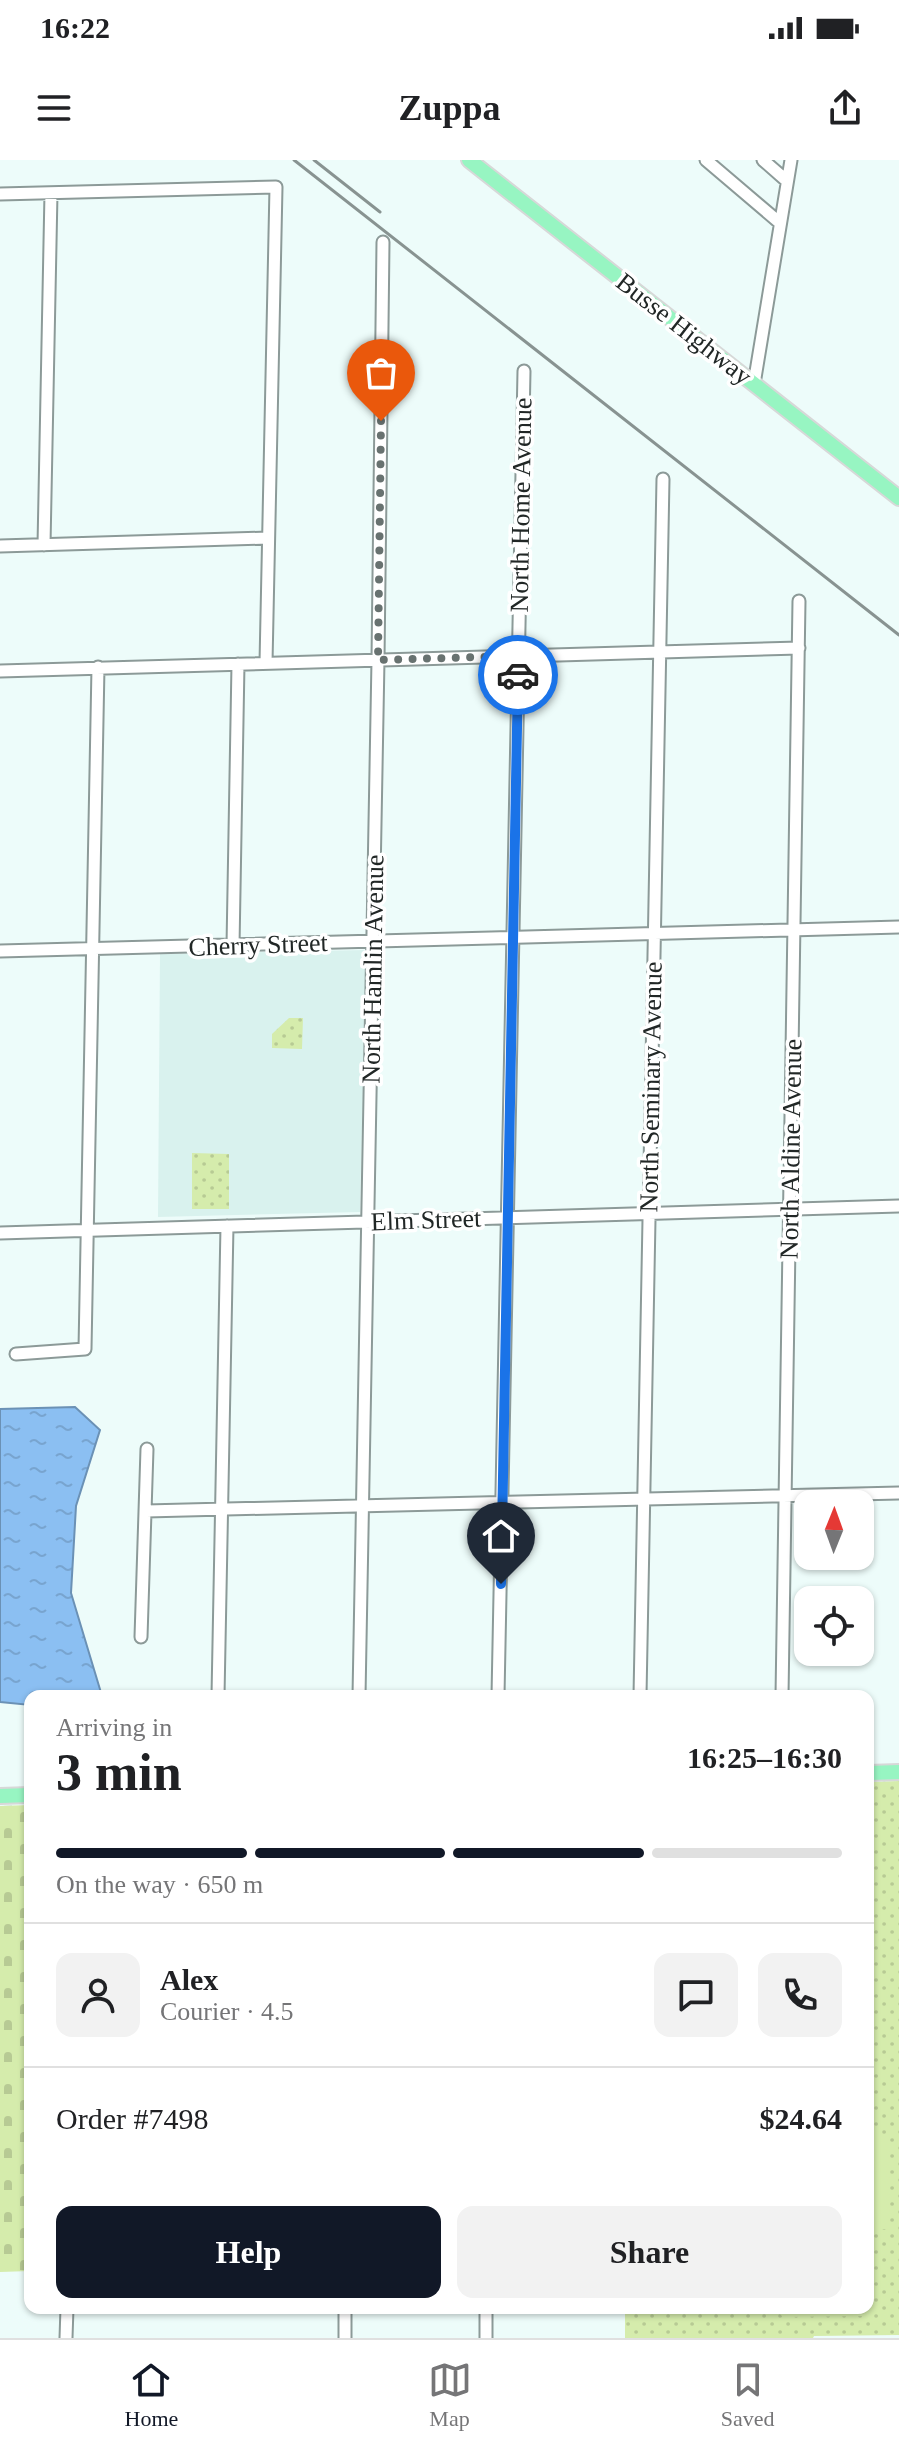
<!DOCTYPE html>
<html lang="en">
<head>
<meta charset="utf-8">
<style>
	:root { --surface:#fff; --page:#f2f2f2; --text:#202124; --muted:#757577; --line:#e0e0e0; --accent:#111827 }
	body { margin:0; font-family:Georgia,serif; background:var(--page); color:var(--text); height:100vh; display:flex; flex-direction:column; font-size:30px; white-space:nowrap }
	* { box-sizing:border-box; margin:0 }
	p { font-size:26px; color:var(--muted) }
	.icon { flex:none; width:44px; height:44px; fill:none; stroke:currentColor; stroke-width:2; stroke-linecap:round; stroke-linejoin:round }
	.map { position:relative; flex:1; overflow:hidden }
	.side { position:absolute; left:24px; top:1530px; width:850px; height:624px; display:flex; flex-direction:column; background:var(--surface); border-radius:16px; box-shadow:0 2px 6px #0004 }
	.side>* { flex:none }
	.needle { width:52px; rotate:1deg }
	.tools { position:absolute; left:794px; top:1330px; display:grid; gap:16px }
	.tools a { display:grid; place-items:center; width:80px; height:80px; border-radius:16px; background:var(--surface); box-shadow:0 2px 6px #0004; font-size:40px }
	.pin { position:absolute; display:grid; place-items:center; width:68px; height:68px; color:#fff; margin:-82px -34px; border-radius:50% 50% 50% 0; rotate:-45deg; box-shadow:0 0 8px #0007 }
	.pin .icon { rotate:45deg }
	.courier { position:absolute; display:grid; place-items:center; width:80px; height:80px; margin:-40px; border:6px solid #1a73e8; border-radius:50%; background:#fff; color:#222; box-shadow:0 2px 10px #0007 }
	.headline em { font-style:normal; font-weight:700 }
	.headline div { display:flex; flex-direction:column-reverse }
	.headline { display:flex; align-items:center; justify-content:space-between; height:136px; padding:0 32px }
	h1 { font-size:52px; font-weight:700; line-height:60px }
	.bar { display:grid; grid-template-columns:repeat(4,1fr); gap:12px 8px; align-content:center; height:96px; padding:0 32px }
	.bar i { height:10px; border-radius:6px; background:var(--line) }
	.bar .on { background:var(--accent) }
	.bar p { grid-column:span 4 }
	.line { display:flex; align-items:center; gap:20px; padding:0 32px; border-top:2px solid var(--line) }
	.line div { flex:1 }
	.round { display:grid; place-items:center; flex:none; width:84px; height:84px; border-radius:16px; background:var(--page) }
	.primary-button { display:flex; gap:16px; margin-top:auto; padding:16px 32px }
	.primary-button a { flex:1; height:92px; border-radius:16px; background:var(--accent); color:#fff; font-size:32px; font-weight:700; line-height:92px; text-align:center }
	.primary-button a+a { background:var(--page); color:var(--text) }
	.status { display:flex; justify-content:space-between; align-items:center; height:56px; padding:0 40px; background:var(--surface); direction:ltr }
	.status svg { height:22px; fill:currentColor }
	header { display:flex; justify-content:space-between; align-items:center; height:104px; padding:0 32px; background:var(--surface); font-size:36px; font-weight:700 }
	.menu { display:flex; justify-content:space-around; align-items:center; height:112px; border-top:2px solid var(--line); background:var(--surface); font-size:22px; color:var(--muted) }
	.menu a { display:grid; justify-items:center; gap:4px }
	.menu .on { color:var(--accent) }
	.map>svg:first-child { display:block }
	.built { fill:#d9f2ee }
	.cemetery { fill:url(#cemetery-stones) }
	.park { fill:url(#park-dots) }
	.pitch { fill:#d5ecac }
	.water { fill:url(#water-ripples); stroke:#6b91b5; stroke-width:2 }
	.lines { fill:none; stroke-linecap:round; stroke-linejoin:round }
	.minor-casing { stroke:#8c9a98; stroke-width:15 }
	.major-casing { stroke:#d7d8d8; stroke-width:18 }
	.minor { stroke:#fff; stroke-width:11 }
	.major { stroke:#97f5c2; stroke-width:14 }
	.rail { stroke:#889391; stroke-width:3 }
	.done { stroke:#687270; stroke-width:8; stroke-dasharray:0 14.4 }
	.route { stroke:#1a73e8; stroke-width:10 }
	.labels { text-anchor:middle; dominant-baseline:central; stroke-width:7; stroke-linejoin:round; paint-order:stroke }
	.street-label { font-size:26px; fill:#212726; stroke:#fff }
</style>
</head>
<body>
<div class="status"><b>16:22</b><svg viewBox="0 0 49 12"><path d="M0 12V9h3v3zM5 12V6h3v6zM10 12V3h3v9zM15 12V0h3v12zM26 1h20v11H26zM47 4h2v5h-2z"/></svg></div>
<header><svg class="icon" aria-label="menu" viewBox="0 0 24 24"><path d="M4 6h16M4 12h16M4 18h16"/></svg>Zuppa<svg class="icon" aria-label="share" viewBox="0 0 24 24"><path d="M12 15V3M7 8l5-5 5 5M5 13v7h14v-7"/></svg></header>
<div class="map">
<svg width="899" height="2178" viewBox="0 0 899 2178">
	<defs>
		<pattern id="cemetery-stones" width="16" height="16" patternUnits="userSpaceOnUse" patternTransform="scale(2)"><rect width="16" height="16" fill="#d5ecac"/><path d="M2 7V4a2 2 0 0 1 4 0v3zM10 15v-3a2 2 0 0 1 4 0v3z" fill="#b7ca94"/></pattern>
		<pattern id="park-dots" width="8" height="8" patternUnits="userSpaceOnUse" patternTransform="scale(2)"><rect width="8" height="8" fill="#d5ecac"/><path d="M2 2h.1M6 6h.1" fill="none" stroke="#b7ca94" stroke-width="1.8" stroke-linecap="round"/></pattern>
		<pattern id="water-ripples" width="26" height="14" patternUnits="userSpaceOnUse" patternTransform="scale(2)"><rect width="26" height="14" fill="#8bbff2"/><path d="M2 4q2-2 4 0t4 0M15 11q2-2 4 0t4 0" fill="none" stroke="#78a4cf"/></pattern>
	</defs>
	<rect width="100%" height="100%" fill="#edfcfa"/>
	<path class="built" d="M366,790L360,1052L158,1057L160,794Z"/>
	<path class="cemetery" d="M30,1645V2111L0,2112V1646Z"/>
	<path class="park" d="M289,858H303L302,889L272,888V874Z
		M192,993L229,994V1049H192Z
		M899,1621V2175L814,2176L813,2178H625V2148H868V1622Z"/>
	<path class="pitch" d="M868,1972H879L890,1983L889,2069H868Z
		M868,2132L870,2156L783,2157L774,2148H868Z"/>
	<path class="water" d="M75,1247L100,1270L76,1346L71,1433L102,1536H30V1545L0,1542V1249Z"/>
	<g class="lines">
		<defs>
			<path id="minor" d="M706,0L780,63
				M763,0L787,21
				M0,34L276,27L266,503
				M754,224L791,0
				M44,385L51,33
				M0,386L268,378
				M0,511L799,488
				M233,786L238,504
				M0,791L899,767
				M0,1073L899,1046
				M16,1194L85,1189L98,507
				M146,1351L899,1333
				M141,1477L147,1289
				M218,1536L227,1066
				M359,1536L378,500L383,82
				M498,1536L524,211
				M640,1536L663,319
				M782,1536L799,441
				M66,2178L67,2148
				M345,2178V2148
				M486,2178V2148"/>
			<path id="major" d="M469,0L899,338
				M868,1613L899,1612
				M0,1636L30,1635"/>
		</defs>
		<use href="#minor" class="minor-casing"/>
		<use href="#major" class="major-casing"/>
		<use href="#minor" class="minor"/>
		<use href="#major" class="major"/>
		<path class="rail" d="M294,0L899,475
			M314,0L380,52"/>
	</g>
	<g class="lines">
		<path class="done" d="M381,261L378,500L518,496V515"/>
		<path class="route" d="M501,1424L518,515"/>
	</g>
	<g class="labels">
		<g class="street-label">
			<text transform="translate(684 169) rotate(38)">Busse Highway</text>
			<text transform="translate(521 345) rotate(-89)">North Home Avenue</text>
			<text transform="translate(258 785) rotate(-2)">Cherry Street</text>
			<text transform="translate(373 809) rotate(-89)">North Hamlin Avenue</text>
			<text transform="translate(651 927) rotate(-89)">North Seminary Avenue</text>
			<text transform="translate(791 989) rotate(-89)">North Aldine Avenue</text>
			<text transform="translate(426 1060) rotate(-2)">Elm Street</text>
		</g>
	</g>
</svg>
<div class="tools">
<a><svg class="needle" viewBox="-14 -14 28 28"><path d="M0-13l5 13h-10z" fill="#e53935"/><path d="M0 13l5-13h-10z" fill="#757577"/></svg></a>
<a><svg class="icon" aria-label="locate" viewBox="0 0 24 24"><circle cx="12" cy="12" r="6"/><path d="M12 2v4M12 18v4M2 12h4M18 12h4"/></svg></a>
</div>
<div class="pin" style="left:381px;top:261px;background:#ea580c"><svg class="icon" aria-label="bag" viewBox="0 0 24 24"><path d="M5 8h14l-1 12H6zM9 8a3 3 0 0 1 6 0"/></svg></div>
<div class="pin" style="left:501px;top:1424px;background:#1f2937"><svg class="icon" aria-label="home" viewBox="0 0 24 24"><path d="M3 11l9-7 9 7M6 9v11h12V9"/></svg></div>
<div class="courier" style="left:518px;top:515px"><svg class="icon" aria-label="car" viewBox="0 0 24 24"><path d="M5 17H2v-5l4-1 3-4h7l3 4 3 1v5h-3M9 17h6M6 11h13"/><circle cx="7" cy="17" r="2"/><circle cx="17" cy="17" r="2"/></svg></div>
<section class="side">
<div class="headline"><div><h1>3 min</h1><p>Arriving in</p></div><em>16:25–16:30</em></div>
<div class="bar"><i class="on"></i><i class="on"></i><i class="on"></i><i></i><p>On the way · 650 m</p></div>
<div class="line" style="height:144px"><a class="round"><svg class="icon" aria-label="person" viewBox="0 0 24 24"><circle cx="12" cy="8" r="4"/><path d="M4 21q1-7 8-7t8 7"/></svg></a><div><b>Alex</b><p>Courier · 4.5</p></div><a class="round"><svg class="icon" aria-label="chat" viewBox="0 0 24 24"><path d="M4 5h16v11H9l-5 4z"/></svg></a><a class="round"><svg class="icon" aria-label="phone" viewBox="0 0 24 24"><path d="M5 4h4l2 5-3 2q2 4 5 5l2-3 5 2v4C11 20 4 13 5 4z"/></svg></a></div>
<div class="line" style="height:104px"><div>Order #7498</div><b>$24.64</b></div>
<div class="primary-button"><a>Help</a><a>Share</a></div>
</section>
</div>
<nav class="menu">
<a class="on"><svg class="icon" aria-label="home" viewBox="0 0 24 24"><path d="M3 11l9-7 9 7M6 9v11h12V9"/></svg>Home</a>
<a><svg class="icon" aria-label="map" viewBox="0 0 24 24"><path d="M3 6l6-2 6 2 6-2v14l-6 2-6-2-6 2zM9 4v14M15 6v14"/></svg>Map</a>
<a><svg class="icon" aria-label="saved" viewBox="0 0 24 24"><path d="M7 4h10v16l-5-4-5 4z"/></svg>Saved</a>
</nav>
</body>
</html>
